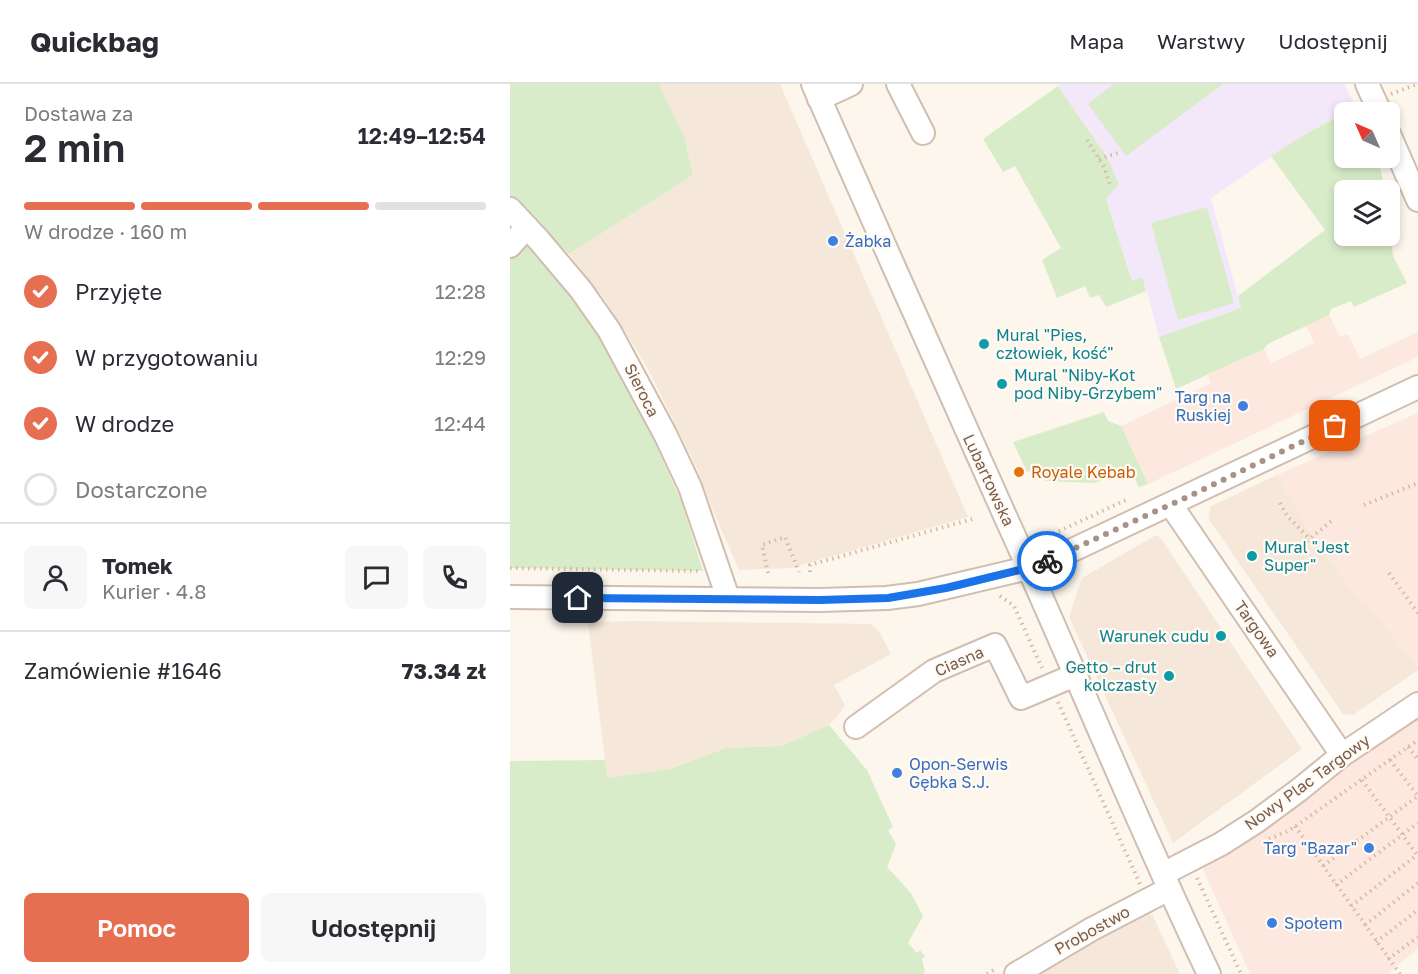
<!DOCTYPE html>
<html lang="pl">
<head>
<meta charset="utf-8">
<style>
	:root { --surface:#fff; --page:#f7f7f7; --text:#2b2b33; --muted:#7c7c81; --line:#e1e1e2; --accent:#e76f51 }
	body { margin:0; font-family:"Golos Text",sans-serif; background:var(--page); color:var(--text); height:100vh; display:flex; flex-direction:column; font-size:22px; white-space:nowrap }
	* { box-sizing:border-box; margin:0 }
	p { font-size:20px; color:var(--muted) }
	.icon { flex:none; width:33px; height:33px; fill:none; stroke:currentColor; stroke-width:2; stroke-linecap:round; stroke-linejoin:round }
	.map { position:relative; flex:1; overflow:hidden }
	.panel { display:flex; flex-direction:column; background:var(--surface); width:510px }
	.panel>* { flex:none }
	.needle { width:39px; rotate:315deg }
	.buttons { position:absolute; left:824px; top:18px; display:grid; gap:12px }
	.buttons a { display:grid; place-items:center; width:66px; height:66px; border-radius:9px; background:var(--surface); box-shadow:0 3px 9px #0003; font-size:30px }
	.pin { position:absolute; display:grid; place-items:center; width:51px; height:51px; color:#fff; margin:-26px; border-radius:12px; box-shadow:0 3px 9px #0006 }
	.courier { position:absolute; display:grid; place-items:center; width:60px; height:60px; margin:-30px; border:4px solid #1a73e8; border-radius:50%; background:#fff; color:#222; box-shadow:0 2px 8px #0007 }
	.summary em { font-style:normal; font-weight:600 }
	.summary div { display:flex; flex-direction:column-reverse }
	.summary { display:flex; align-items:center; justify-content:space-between; height:102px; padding:0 24px }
	h1 { font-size:39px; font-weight:600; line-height:45px }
	.bar { display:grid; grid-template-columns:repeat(4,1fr); gap:9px 6px; align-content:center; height:72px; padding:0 24px }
	.bar i { height:8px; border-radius:4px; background:var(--line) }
	.bar .active { background:var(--accent) }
	.bar p { grid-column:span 4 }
	.line { display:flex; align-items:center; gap:15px; padding:0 24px; border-top:2px solid var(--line) }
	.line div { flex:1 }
	.round { display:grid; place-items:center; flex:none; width:63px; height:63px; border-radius:9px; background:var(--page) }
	ol { padding:0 24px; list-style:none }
	li { display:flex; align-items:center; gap:18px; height:66px }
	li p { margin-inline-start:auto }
	li .icon { padding:6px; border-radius:50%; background:var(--accent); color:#fff; stroke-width:4 }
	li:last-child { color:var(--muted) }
	li i { width:33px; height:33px; border:3px solid var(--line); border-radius:50% }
	.cta { display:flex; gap:12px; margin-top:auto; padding:12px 24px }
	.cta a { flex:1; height:69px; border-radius:9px; background:var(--accent); color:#fff; font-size:24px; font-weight:600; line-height:69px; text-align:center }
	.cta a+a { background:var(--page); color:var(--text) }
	header { display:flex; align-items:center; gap:36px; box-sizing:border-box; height:84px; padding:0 30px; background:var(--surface); border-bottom:2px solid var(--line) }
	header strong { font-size:28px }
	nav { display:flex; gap:33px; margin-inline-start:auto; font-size:21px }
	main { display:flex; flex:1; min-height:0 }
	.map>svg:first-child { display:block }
	.residential { fill:#f5e8da }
	.commercial { fill:#fde8e0 }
	.education { fill:#f3e8fa }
	.green { fill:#d8ecc9 }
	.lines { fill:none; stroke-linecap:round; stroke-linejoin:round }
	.minor-casing { stroke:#d1beb0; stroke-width:26 }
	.path { stroke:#d9b8a5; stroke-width:4; stroke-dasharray:1.5 4.5; stroke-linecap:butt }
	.minor { stroke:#fff; stroke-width:22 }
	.done { stroke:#a89285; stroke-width:6; stroke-dasharray:0 10.8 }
	.route { stroke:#1a73e8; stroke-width:8 }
	.shop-dot { fill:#3f7fe0; stroke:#fffaf3; stroke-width:2 }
	.culture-dot { fill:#0f9aa8; stroke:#fffaf3; stroke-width:2 }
	.food-dot { fill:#e8710a; stroke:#fffaf3; stroke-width:2 }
	.labels { text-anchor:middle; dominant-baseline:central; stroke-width:4.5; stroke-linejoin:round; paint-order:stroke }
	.shop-label { font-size:16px; fill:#366cbe; stroke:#fffaf3; text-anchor:start }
	.culture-label { font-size:16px; fill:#0d838f; stroke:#fffaf3; text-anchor:start }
	.street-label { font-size:16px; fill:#7a5c4d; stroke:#fffaf3 }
	.food-label { font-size:16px; fill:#c56008; stroke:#fffaf3; text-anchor:start }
</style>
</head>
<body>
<header>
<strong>Quickbag</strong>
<nav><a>Mapa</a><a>Warstwy</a><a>Udostępnij</a></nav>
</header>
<main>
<section class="panel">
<div class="summary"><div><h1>2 min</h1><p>Dostawa za</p></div><em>12:49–12:54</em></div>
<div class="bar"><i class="active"></i><i class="active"></i><i class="active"></i><i></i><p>W drodze · 160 m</p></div>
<ol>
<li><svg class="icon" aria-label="check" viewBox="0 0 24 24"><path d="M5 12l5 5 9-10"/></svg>Przyjęte<p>12:28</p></li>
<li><svg class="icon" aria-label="check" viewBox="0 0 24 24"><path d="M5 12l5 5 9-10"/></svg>W przygotowaniu<p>12:29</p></li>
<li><svg class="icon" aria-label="check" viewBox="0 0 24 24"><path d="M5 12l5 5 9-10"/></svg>W drodze<p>12:44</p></li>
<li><i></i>Dostarczone</li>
</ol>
<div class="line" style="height:108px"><a class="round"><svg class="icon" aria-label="person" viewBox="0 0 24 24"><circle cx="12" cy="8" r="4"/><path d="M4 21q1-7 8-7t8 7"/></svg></a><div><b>Tomek</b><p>Kurier · 4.8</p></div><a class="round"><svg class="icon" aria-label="chat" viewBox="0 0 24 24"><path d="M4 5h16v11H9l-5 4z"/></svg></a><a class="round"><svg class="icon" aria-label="phone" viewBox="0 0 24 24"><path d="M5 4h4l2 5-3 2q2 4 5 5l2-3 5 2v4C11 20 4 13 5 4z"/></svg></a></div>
<div class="line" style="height:78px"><div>Zamówienie #1646</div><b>73.34 zł</b></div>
<div class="cta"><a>Pomoc</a><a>Udostępnij</a></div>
</section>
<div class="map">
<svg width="908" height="890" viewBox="0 0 908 890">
	<rect width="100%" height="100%" fill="#fdf6ec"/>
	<path class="residential" d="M149,0H270L458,433L281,484L229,486L201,422L188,387L136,281L95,216L59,170L183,91L174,52Z
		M767,391L807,460L854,522L858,520L908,583V586L843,631L833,630L698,434L701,422Z
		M646,451L650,453L792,665L663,759L559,533L572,494Z
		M126,537L361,540L369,547L381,570L324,601L335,621L327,633L319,641L271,662L216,664L160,685L97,694L78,538Z
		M632,826L643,832L670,890H521Z"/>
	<path class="commercial" d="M819,231L830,253L838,250L850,275L908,248V273L638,400L611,342L701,299L698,291L754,265L761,279L804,259L796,241Z
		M908,329V583L858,520L854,522L807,460L767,391Z
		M908,626V864L877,890H740L691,781L724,766Z"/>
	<path class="education" d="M547,0H834L844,19L836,27L792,52L701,114L731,224L649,253L633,193L622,197L596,114L609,100L597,73Z"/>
	<path class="green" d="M0,0H149L174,52L183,91L59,170L0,114Z
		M604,0H713L616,72L578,20Z
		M548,2L597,73L609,100L596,115L622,197L633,193L636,207L596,223L589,211L580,214L575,202L547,214L532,176L551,164L505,82L493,88L473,55Z
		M834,29V74H869L874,106H834V152H879V141L883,172L897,199L844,223L841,217L821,225L819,231L758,260L754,265L666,305L649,253L731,224L728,212L815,146L761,72L792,52Z
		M697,123L724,219L668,236L641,139Z
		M0,138L65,209L102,263L172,419L193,487L0,484Z
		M594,328L598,337L611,342L638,400L629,403L618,383L585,399L535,397L530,384L517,388L503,358Z
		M319,641L357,686L383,743L378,746L386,760L377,783L401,809L413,832L398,859L407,869L410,866L415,872L412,875L415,888L413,890H0V677L95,676L97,694L160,685L216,664L271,662Z"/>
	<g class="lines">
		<defs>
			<path id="minor" d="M303,0C367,145 431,289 496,434C565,585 627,740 699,890
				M388,0L413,49
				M857,0L870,28
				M309,15L341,0
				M879,50L908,116
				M0,125L28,155L71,206L99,246L155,350L180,403L218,514
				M0,162L17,143
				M661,421L832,671
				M0,513L310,516L377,514L408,510L518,484L552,471L908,303
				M346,643L424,587L485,561L511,614L565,591
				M653,790L711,760L747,737L789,706L832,671L908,620
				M506,890L582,845L659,805"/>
		</defs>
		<use href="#minor" class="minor-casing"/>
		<path class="path" d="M881,10L907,0
			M577,56L594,83L600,101
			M589,75L608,69
			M770,419L777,432L800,455
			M854,421L908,399
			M526,454H531L543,450L618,415
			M792,461L824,435
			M0,484L188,487
			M300,488V481L466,434
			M258,489L252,461L275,453L289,488
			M879,489L908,529
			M490,512L504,522L532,584
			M548,618L630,800
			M898,663L908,675
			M880,676L908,712
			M852,696L908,772
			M785,742L890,890
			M759,755L780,746L908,656
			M813,782L908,712
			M687,794L731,890
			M826,801L908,739
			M841,822L907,771
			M855,841L908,799
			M866,858L908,826
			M878,875L908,853
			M477,890L487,884"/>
		<use href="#minor" class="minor"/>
	</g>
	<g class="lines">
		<path class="done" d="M537,477L688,408L825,342"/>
		<path class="route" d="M68,514L310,516L378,514L436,504L518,484L537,477"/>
	</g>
	<g class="shop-dot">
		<circle cx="323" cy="157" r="6"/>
		<circle cx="733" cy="322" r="6"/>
		<circle cx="387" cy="689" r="6"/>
		<circle cx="859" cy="764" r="6"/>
		<circle cx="762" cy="839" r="6"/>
	</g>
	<g class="culture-dot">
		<circle cx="474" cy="260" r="6"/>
		<circle cx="492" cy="300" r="6"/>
		<circle cx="742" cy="472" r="6"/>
		<circle cx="711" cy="552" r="6"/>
		<circle cx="659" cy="592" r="6"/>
	</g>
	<circle class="food-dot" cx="509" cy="388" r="6"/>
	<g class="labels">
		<g class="shop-label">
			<text x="335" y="157">Żabka</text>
			<text x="721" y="313" text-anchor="end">Targ na<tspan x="721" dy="18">Ruskiej</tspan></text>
			<text x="399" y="680">Opon-Serwis<tspan x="399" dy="18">Gębka S.J.</tspan></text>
			<text x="847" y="764" text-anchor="end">Targ "Bazar"</text>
			<text x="774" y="839">Społem</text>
		</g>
		<g class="culture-label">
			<text x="486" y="251">Mural "Pies,<tspan x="486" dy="18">człowiek, kość"</tspan></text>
			<text x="504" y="291">Mural "Niby-Kot<tspan x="504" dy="18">pod Niby-Grzybem"</tspan></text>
			<text x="754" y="463">Mural "Jest<tspan x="754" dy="18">Super"</tspan></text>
			<text x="699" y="552" text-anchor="end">Warunek cudu</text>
			<text x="647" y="583" text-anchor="end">Getto – drut<tspan x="647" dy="18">kolczasty</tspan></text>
		</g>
		<g class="street-label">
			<text transform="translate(132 306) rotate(63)">Sieroca</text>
			<text transform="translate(479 396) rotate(65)">Lubartowska</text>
			<text transform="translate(747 545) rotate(55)">Targowa</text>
			<text transform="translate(449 577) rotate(-24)">Ciasna</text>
			<text transform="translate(797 698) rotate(-36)">Nowy Plac Targowy</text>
			<text transform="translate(582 846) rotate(-29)">Probostwo</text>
		</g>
		<g class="food-label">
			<text x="521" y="388">Royale Kebab</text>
		</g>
	</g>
</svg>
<div class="buttons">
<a><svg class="needle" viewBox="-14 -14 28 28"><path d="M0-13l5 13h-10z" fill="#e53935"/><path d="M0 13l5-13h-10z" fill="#7c7c81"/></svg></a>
<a><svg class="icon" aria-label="layers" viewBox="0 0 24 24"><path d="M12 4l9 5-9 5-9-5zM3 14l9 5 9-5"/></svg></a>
</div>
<div class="pin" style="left:825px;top:342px;background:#ea580c"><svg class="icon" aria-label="bag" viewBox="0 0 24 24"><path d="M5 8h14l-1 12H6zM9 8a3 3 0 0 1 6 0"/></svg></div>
<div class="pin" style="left:68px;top:514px;background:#1f2937"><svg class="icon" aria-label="home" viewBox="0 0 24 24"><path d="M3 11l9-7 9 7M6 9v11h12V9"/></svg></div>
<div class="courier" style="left:537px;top:477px"><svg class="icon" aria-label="bike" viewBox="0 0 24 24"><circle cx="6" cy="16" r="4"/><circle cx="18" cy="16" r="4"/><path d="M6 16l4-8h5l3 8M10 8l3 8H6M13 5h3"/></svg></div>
</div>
</main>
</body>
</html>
